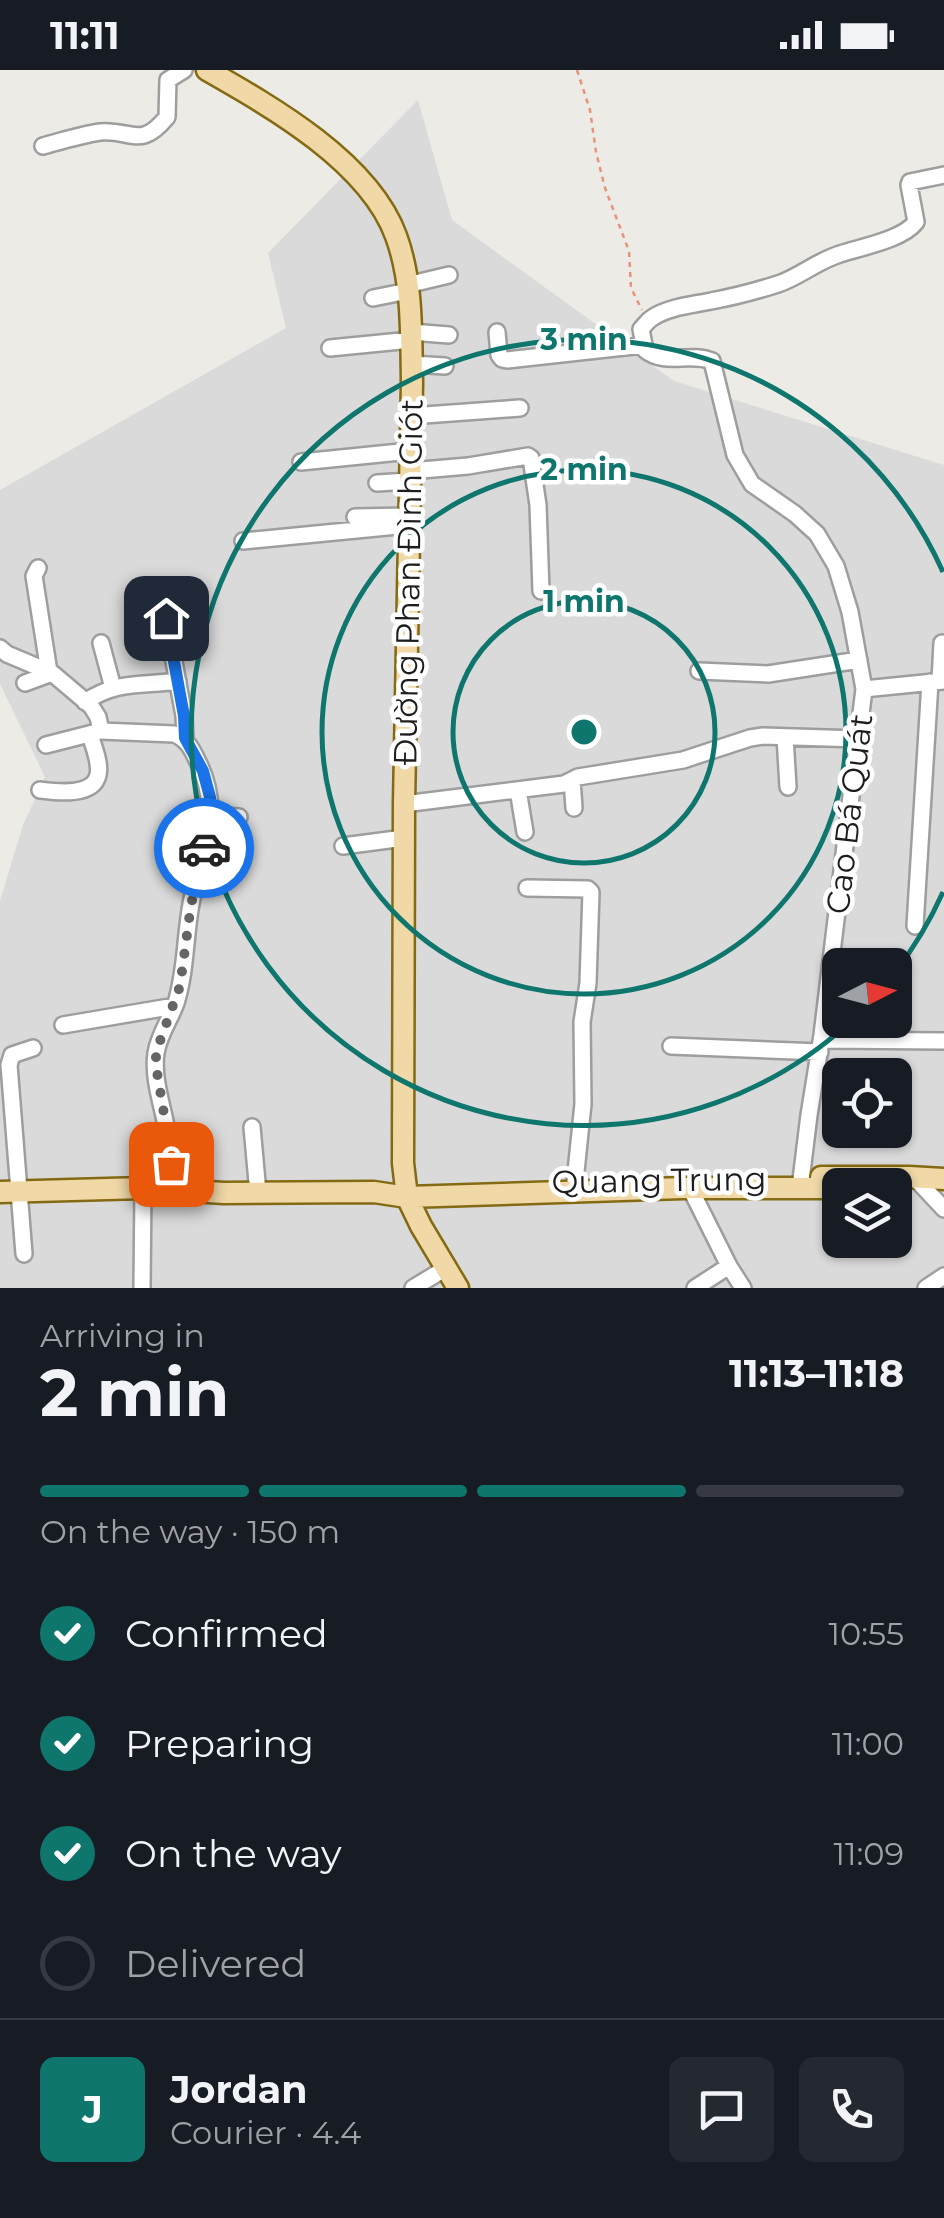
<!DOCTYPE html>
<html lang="en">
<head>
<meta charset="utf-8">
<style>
	:root { --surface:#171b24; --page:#242831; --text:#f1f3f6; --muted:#9ea1a6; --line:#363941; --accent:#0f766e }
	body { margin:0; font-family:Montserrat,sans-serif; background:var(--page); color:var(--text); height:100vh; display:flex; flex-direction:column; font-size:38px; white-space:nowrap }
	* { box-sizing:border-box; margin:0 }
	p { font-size:32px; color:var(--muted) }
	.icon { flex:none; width:55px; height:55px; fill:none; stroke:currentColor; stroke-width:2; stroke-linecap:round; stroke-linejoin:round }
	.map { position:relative; height:1218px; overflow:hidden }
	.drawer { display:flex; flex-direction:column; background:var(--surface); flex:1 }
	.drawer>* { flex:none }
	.needle { width:65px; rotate:84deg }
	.fabs { position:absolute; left:822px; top:878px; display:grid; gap:20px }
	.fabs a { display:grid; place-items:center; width:90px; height:90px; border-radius:15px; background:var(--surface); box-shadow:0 2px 8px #0004; font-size:50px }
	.pin { position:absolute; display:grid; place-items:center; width:85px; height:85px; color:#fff; margin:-42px; border-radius:20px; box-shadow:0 5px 15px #0006 }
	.courier { position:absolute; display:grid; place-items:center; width:100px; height:100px; margin:-50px; border:8px solid #1a73e8; border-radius:50%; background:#fff; color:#222; box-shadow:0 2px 12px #0007 }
	.overview em { font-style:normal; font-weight:700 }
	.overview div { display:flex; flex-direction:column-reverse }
	.overview { display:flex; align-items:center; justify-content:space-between; height:170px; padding:0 40px }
	h1 { font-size:65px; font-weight:700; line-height:75px }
	.bar { display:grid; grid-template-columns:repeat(4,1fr); gap:15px 10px; align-content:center; height:120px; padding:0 40px }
	.bar i { height:12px; border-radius:8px; background:var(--line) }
	.bar .current { background:var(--accent) }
	.bar p { grid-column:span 4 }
	.line { display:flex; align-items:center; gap:25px; padding:0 40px; border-top:2px solid var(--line) }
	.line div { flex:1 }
	.round { display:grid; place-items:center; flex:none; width:105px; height:105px; border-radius:15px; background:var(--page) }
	ol { padding:0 40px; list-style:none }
	li { display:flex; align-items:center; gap:30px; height:110px }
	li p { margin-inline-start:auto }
	li .icon { padding:10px; border-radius:50%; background:var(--accent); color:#fff; stroke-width:4 }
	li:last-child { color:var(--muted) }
	li i { width:55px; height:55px; border:5px solid var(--line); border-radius:50% }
	.status { display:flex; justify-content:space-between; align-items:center; height:70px; padding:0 50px; background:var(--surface); direction:ltr }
	.status svg { height:28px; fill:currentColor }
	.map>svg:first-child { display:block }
	.residential { fill:#dbdada; fill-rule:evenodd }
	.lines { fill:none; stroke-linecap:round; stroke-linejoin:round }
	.minor-casing { stroke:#9e9e9e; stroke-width:20 }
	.major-casing { stroke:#846b13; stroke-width:25 }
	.path { stroke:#e8927b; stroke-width:2.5; stroke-dasharray:5 5; stroke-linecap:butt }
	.minor { stroke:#fff; stroke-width:15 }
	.major { stroke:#f0d8a7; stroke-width:20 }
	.done { stroke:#666563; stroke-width:10; stroke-dasharray:0 18 }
	.route { stroke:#1a73e8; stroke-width:12 }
	.ring { fill:none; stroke:#0f766e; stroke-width:5 }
	.labels { text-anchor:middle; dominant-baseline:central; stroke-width:9; stroke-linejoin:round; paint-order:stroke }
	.street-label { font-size:32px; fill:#1d1d1d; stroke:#fff }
	.centre { fill:#0f766e; stroke:#fff; stroke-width:5 }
	.ring-label { font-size:30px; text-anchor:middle; font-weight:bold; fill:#0f766e; stroke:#fff; stroke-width:9; stroke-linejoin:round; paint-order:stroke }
</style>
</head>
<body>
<div class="status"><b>11:11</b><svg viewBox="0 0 49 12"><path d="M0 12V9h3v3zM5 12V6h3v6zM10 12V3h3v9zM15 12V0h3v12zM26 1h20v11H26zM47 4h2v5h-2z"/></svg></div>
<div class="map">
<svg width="944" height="1218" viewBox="0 0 944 1218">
	<rect width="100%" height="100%" fill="#edebe5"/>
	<path class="residential" d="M418,30L452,150L674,311L944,395V1218H0V831L23,755L45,707L0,614V420L286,258L268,183ZM840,895H895V950H840ZM840,1005H895V1060H840ZM840,1115H895V1170H840Z"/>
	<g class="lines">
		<defs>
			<path id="minor" d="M43,76C61,71 80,65 100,62C132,59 140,80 167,47L168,10L184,0
				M407,215L449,205
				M373,228L408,221
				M411,262L449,265
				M497,262L499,285L502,289L507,290L643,275
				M330,278L411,270
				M411,294L445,296
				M411,346L520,338
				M301,392L410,381
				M410,401L468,396L528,386L531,388L538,435L541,521
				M377,413L409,411
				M355,447L408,446
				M243,471L408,455
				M38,498L34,506L49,602
				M166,548L184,646L185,668
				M101,573L113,618
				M0,578L7,584L52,603L91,636L98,647L101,661L174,664C187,669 192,679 198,692C224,742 200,783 191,834C185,866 186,901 176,933C170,950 159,964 156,983C152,1009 164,1040 168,1066C171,1084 171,1102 173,1120
				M699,601L768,604L859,590
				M940,611L942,573
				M25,613L52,603
				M864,619L944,611
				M85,632C117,610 143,616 178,611
				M785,667L788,717
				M46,675L97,662
				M572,710L574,738
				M40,720C56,722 93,727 98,705C101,693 93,676 90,664
				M518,720L525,762
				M404,734L564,714L578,707L683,690L750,668L763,666L859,669
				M211,745L239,747
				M343,776L404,768
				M527,818L588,819L591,822L588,913L582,952L583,1034L575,1111
				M915,856L930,612
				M63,955L175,936
				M822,970L944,971
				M671,976L820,982
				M252,1057L258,1123
				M914,1107L944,1139
				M690,1118L729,1196L743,1218
				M800,1118L809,1045L822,965L864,619L850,542L836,496L817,464L795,444L752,414L735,385L712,291C690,282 665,296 645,280L641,259C645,255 647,251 652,248C668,237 692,235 711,231C733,227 756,221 778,214C799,207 817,191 840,184C861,177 902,170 916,152L909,115L910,112L944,105
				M24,1184L9,995L12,985L33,978
				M142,1218L143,1118
				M413,1218L446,1198
				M695,1218L729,1196
				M926,1218L944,1206"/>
			<path id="major" d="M207,0C272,37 369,92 396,166C413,212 411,264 412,312L404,734L403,1093L407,1127L421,1156L458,1218
				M821,1107H909L944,1109
				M0,1122L143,1118L224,1123L374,1122L407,1127L683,1118H840"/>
		</defs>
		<use href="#minor" class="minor-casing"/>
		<use href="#major" class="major-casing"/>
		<path class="path" d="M577,0L590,40L596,82L605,118L629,181L631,218L642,240"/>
		<use href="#minor" class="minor"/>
		<use href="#major" class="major"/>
	</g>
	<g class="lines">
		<path class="done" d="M171,1094L168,1068L156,996V982L180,916L191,835L204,778"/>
		<path class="route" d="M166,548L184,646L185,668L203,701L210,727L211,750L204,778"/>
	</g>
	<g class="ring">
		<circle cx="584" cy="662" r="131"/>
		<circle cx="584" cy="662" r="262"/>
		<path d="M943 822A393 393 0 0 1 896 901M850 952A393 393 0 1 1 943 502"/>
	</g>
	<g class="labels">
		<g class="street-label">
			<text transform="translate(408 512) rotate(-89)">Đường Phan Đình Giót</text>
			<text transform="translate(849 744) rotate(-83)">Cao Bá Quát</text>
			<text transform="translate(659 1110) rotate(-1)">Quang Trung</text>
		</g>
	</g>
	<circle cx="584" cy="662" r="15" class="centre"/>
	<g class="ring-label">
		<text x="584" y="280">3 min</text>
		<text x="584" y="410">2 min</text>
		<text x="584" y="542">1 min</text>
	</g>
</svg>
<div class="fabs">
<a><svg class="needle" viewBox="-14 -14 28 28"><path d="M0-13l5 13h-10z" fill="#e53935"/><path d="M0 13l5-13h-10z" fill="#9ea1a6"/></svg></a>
<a><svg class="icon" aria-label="locate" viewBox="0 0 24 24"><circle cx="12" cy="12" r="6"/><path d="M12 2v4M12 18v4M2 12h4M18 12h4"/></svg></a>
<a><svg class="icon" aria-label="layers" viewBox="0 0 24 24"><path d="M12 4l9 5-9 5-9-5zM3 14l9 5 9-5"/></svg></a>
</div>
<div class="pin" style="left:171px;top:1094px;background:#ea580c"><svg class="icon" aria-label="bag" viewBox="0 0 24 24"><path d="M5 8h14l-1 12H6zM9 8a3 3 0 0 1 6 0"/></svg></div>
<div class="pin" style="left:166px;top:548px;background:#1f2937"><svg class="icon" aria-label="home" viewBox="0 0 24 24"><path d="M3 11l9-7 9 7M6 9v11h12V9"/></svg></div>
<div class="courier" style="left:204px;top:778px"><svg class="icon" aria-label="car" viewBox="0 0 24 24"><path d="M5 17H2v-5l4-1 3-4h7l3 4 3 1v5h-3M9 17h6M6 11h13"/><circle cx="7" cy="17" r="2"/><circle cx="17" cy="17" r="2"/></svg></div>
</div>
<section class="drawer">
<div class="overview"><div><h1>2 min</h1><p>Arriving in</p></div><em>11:13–11:18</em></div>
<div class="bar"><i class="current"></i><i class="current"></i><i class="current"></i><i></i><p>On the way · 150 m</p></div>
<ol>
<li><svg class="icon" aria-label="check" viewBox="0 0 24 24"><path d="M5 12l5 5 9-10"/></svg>Confirmed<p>10:55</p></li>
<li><svg class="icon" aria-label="check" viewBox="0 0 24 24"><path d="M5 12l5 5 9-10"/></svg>Preparing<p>11:00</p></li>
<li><svg class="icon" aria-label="check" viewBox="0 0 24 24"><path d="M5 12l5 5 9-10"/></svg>On the way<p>11:09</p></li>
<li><i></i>Delivered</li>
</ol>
<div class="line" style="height:180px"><b class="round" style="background:var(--accent);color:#fff">J</b><div><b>Jordan</b><p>Courier · 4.4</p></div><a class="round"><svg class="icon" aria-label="chat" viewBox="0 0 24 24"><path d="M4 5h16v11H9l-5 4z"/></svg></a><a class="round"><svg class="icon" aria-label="phone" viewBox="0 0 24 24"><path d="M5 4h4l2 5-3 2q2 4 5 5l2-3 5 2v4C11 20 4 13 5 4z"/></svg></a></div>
</section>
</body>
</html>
